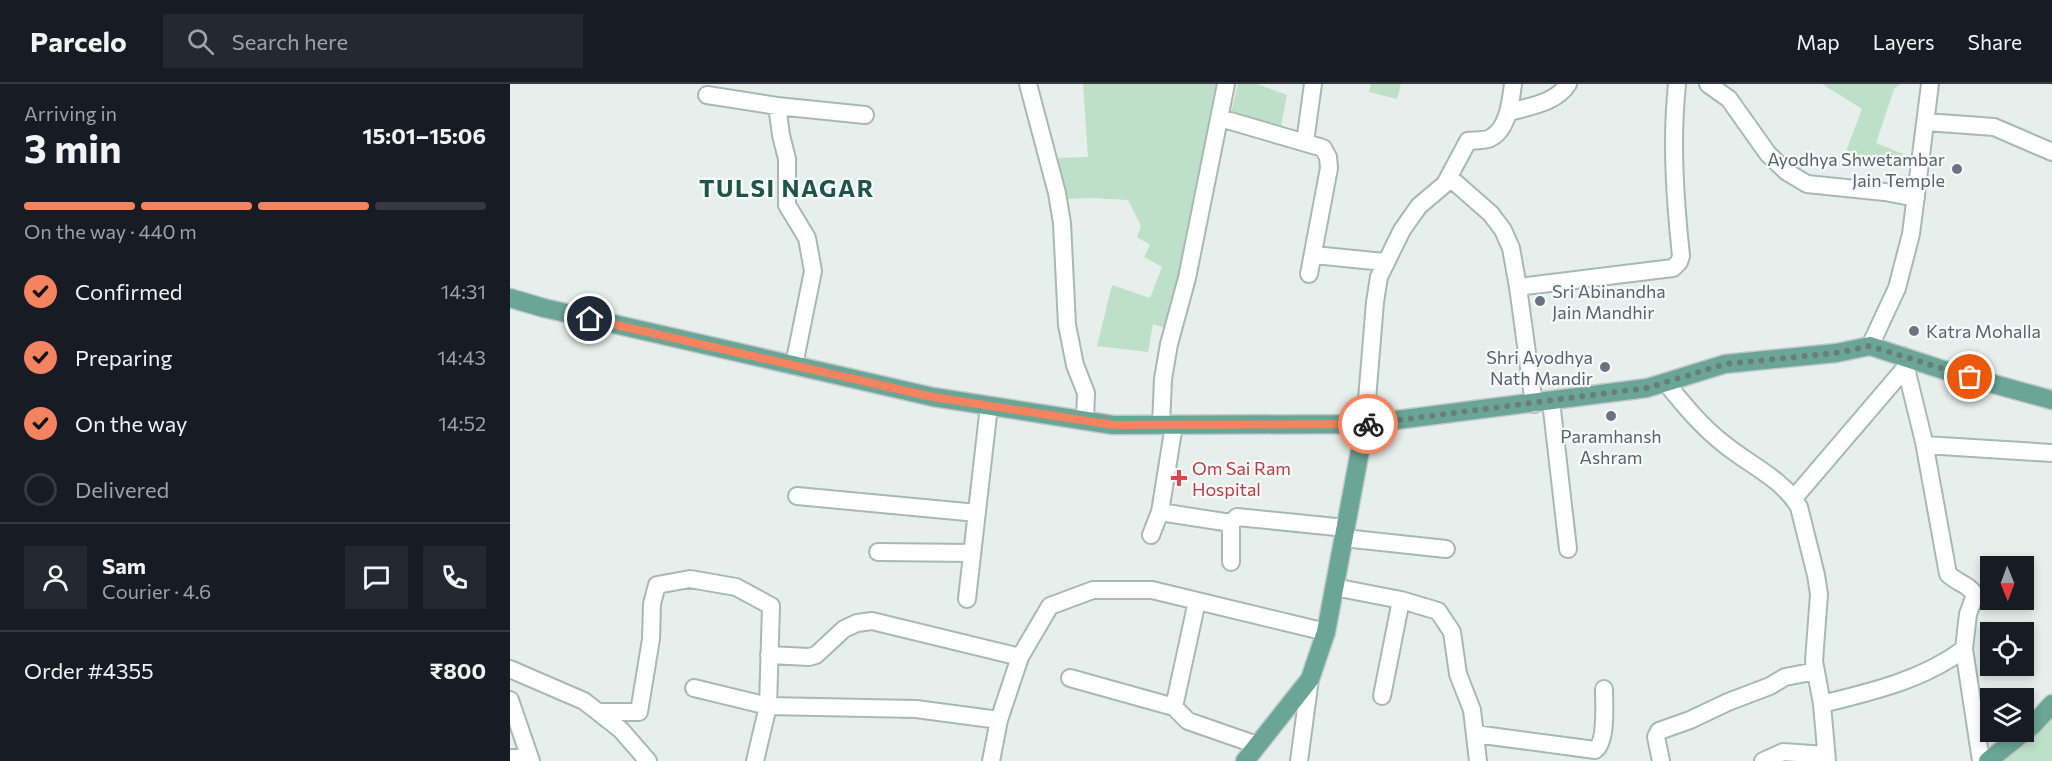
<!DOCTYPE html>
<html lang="en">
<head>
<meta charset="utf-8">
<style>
	:root { --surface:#171b24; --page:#242831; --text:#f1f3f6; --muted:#9ea1a6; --line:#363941; --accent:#f4845f }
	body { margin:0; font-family:Commissioner,sans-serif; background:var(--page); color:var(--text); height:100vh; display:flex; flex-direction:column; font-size:22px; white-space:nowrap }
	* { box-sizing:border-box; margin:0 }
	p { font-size:20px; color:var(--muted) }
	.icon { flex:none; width:33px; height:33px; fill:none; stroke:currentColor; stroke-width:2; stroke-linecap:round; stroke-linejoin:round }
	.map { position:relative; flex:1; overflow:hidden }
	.sheet { display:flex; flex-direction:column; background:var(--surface); width:510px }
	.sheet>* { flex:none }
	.needle { width:39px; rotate:179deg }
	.buttons { position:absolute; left:1470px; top:472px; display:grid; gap:12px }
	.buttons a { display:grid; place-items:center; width:54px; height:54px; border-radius:0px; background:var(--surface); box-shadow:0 3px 9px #0003; font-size:30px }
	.pin { position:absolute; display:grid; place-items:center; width:51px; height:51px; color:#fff; margin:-26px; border:3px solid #fff; border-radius:50%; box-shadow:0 2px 6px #0007 }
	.courier { position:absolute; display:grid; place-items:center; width:60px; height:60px; margin:-30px; border:4px solid #f4845f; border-radius:50%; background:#fff; color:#222; box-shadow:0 2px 8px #0007 }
	.headline em { font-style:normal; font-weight:700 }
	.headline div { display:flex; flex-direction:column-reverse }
	.headline { display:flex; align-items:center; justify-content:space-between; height:102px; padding:0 24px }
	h1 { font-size:39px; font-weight:700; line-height:45px }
	.bar { display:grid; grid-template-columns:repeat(4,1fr); gap:9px 6px; align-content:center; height:72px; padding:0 24px }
	.bar i { height:8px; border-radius:4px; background:var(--line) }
	.bar .active { background:var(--accent) }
	.bar p { grid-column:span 4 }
	.line { display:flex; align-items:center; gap:15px; padding:0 24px; border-top:2px solid var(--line) }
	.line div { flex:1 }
	.round { display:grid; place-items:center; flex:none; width:63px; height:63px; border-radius:0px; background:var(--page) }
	ol { padding:0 24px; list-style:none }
	li { display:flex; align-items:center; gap:18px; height:66px }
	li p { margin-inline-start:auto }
	li .icon { padding:6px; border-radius:50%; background:var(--accent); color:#111; stroke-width:4 }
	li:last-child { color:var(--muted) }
	li i { width:33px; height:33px; border:3px solid var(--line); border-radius:50% }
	header { display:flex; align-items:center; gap:36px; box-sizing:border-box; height:84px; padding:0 30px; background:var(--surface); border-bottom:2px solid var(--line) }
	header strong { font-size:28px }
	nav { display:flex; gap:33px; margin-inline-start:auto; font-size:21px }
	.search { width:420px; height:54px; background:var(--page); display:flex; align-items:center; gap:15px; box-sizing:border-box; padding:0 21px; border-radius:0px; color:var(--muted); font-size:22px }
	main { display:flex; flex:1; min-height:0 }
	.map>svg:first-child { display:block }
	.green { fill:#bfe0c8 }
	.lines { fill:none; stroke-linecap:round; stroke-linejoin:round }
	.minor-casing { stroke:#a8b8b2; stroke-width:20 }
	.major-casing { stroke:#c2cac8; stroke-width:21 }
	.minor { stroke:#fff; stroke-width:16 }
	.major { stroke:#6aa596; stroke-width:18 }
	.done { stroke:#687f78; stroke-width:6; stroke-dasharray:0 10.8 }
	.route { stroke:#f4845f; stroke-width:8 }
	.worship-dot { fill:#6b7280; stroke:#f7fbf9; stroke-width:2 }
	.health-dot { fill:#e0444e; stroke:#f7fbf9; stroke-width:2 }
	.labels { text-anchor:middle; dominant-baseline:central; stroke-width:4.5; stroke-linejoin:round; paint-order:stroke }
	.worship-label { font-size:18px; fill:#5b616d; stroke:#f7fbf9; text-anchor:end }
	.health-label { font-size:18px; fill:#be3a42; stroke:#f7fbf9; text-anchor:start }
	.district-label { font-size:24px; font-weight:bold; letter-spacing:1.5px; fill:#1f5548; stroke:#f7fbf9 }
</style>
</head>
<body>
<header>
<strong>Parcelo</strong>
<div class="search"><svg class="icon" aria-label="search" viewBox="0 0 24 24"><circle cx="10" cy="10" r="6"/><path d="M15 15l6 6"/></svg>Search here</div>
<nav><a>Map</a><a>Layers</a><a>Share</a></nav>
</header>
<main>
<section class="sheet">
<div class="headline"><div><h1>3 min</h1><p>Arriving in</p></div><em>15:01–15:06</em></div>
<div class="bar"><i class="active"></i><i class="active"></i><i class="active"></i><i></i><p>On the way · 440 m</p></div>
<ol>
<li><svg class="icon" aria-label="check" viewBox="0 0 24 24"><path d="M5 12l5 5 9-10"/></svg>Confirmed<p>14:31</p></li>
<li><svg class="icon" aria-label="check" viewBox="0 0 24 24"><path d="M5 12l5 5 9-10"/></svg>Preparing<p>14:43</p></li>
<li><svg class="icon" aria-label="check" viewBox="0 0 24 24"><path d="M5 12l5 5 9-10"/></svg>On the way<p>14:52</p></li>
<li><i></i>Delivered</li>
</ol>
<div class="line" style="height:108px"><a class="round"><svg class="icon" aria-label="person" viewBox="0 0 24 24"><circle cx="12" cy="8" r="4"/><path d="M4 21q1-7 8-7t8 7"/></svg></a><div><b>Sam</b><p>Courier · 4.6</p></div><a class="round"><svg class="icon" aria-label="chat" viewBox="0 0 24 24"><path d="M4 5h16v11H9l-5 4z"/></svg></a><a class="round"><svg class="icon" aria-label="phone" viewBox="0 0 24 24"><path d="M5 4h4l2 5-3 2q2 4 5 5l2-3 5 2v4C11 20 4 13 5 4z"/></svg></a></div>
<div class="line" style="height:78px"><div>Order #4355</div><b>₹800</b></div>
</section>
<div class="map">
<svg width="1542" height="677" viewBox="0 0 1542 677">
	<rect width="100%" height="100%" fill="#e6efeb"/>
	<path class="green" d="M573,0H709L659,245L643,240L638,268L587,262L602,201L640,214L652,183L634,173L640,161L627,153L631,142L618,116L582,114L557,115L546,74L578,73Z
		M728,0H747L777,11L771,42L721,29Z
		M861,0H891L887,15L859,8Z
		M1312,0H1390L1384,5L1366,59L1396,71L1346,82L1333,75L1352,25Z
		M1542,628V677H1483Z"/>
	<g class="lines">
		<defs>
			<path id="minor" d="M518,0L547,109L552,139L557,241L565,281L576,309L575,337
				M1198,0L1219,15L1258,70L1277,88L1297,100L1375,108L1406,114
				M197,11L267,22L271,51L277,75V121L297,154L303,187L284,281
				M267,22L355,31
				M1000,28C1020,22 1046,19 1058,0
				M710,34L813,64L818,73L819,84L799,190
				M1416,38L1484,43L1542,68
				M795,58L803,0
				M939,93L981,130L993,146L1001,164L1008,203L1024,320
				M804,171L874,178
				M1008,203L1163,184L1169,178L1171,172C1165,115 1161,57 1167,0
				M1360,262L1387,204L1401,150L1420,0
				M1393,272L1414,358L1438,490C1447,499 1459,500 1465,511L1458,530L1454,565L1471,677
				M1156,299C1174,321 1191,342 1214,360C1238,380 1273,395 1289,423L1306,491L1309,510L1304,577L1312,620L1317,677
				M1041,317L1058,465
				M855,340L865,218L869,193L892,146L909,122L935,100L958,57C965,56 977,57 982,53C998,44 1001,16 1003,0
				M651,341L653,295L659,260L677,194L716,0
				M1415,361L1542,369
				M287,412L467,429
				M1284,414L1396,283
				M650,428L721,439
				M641,451L650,428L664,341
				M834,454L936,465
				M368,468L462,469
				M721,478V439L727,433L836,444
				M824,503L891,516L928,527L942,548L948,590L962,626L968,677
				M457,515L479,322
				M687,517L664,623L678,637L747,661
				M259,571L299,573L306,571L334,545L347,539L362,537L510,573
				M0,585L74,617L111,646L138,677
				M560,594L664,623
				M872,612L891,516
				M0,616L21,677
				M1312,620C1361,608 1413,596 1454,565
				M88,628H129L141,555L142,520L147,501L180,495L226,503L261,522L258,622L184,604
				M965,650L1085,666C1097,658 1094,620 1094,605
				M0,674H20
				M245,677L258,622L406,625L489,636L510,573L540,522L583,506H642L816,548
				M481,677L489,636
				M789,677L800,595
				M1151,677L1146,653L1149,647L1180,636L1218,618L1260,602L1275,593L1306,587
				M1253,677L1273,668L1316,671"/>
			<path id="major" d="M0,214L34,224L423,313L603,341L855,340L1137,304L1215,280L1326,269L1360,262L1440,288L1542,316
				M735,677L800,595L816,548L855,340
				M1478,677L1523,641L1542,620"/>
		</defs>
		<use href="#minor" class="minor-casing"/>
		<use href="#major" class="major-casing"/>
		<use href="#minor" class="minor"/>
		<use href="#major" class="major"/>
	</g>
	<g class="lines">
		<path class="done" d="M858,340L1137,304L1215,280L1326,269L1360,262L1460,293"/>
		<path class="route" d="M80,235L423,313L603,341L858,340"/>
	</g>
	<g class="worship-dot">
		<circle cx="1447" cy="85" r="6"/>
		<circle cx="1030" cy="217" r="6"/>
		<circle cx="1404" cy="247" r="6"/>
		<circle cx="1095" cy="283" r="6"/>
		<circle cx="1101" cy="332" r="6"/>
	</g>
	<path class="health-dot" d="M666 385h6v6h6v6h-6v6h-6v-6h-6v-6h6z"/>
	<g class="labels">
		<g class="worship-label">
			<text x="1435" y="75">Ayodhya Shwetambar<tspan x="1435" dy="21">Jain Temple</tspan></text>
			<text x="1042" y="207" text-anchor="start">Sri Abinandha<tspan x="1042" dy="21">Jain Mandhir</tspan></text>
			<text x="1416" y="247" text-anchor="start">Katra Mohalla</text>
			<text x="1083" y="273">Shri Ayodhya<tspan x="1083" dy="21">Nath Mandir</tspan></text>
			<text x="1101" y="352" text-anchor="middle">Paramhansh<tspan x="1101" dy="21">Ashram</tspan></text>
		</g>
		<g class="health-label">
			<text x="682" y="384">Om Sai Ram<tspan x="682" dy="21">Hospital</tspan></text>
		</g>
		<g class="district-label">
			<text x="277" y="103">TULSI NAGAR</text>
		</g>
	</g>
</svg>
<div class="buttons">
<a><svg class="needle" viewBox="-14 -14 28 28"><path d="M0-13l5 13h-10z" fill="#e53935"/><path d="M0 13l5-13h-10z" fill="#9ea1a6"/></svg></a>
<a><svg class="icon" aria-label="locate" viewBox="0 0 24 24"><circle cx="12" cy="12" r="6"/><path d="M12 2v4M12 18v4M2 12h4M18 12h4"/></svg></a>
<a><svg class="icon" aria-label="layers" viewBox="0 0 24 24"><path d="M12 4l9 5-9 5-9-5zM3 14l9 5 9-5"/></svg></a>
</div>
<div class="pin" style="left:1460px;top:293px;background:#ea580c"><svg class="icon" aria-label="bag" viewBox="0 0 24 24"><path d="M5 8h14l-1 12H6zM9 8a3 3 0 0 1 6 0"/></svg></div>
<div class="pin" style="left:80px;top:235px;background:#1f2937"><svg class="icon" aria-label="home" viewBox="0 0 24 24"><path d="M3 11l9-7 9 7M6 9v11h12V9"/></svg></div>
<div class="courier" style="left:858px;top:340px"><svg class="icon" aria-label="bike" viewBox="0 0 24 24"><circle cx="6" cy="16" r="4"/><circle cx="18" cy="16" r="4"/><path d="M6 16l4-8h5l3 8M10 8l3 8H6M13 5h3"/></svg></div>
</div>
</main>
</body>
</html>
